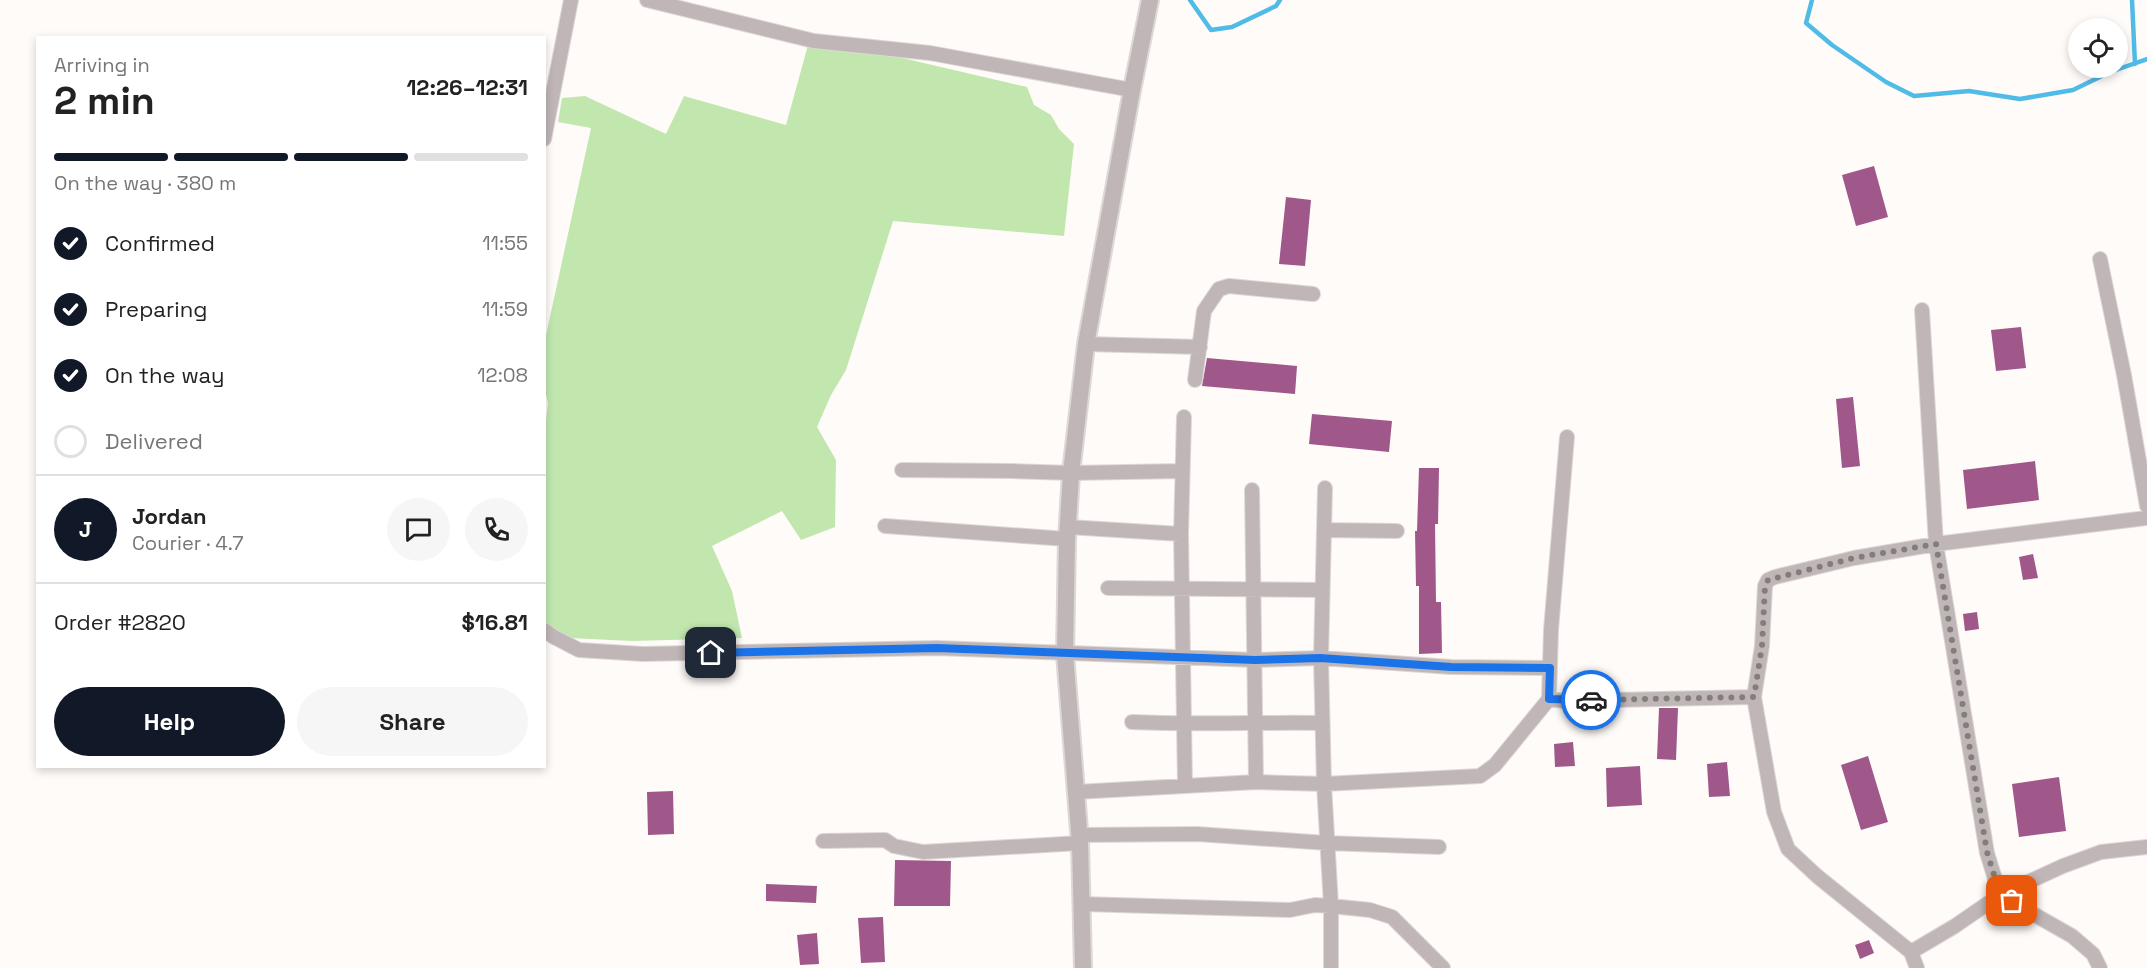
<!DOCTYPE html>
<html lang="en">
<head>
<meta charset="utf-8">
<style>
	:root { --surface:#fff; --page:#f6f6f6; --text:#222; --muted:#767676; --line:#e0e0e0; --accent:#111827 }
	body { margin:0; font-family:"Space Grotesk",sans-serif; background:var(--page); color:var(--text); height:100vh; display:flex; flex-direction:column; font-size:22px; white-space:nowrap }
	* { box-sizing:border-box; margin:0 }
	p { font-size:20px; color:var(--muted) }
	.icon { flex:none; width:33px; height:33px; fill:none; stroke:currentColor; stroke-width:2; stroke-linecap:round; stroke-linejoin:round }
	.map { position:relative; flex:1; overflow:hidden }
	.details { position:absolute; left:36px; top:36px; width:510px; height:732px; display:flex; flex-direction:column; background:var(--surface); border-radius:0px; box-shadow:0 3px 9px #0003 }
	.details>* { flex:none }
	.buttons { position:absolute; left:2068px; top:18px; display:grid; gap:12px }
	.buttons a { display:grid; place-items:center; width:60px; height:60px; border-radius:50%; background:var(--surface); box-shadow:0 3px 9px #0003; font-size:30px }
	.pin { position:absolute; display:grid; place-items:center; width:51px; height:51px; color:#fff; margin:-26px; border-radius:12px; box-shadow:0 3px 9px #0006 }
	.courier { position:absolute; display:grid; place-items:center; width:60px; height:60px; margin:-30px; border:4px solid #1a73e8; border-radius:50%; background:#fff; color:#222; box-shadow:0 2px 8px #0007 }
	.headline em { font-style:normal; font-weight:800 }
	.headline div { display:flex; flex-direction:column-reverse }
	.headline { display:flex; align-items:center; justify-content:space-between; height:102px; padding:0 18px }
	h1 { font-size:39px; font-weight:800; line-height:45px }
	.bar { display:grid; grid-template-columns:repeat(4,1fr); gap:9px 6px; align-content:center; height:72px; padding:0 18px }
	.bar i { height:8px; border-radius:4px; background:var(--line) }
	.bar .on { background:var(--accent) }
	.bar p { grid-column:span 4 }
	.line { display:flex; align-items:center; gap:15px; padding:0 18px; border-top:2px solid var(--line) }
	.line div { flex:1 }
	.round { display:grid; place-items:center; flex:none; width:63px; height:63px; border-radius:32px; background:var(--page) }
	ol { padding:0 18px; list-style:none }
	li { display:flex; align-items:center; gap:18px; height:66px }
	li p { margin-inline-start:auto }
	li .icon { padding:6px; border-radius:50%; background:var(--accent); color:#fff; stroke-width:4 }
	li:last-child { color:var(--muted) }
	li i { width:33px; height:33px; border:3px solid var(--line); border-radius:50% }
	.button { display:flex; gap:12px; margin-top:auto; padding:12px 18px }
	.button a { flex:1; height:69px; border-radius:36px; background:var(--accent); color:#fff; font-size:24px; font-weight:800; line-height:69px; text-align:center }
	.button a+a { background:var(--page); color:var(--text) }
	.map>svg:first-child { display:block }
	.green { fill:#c1e7af }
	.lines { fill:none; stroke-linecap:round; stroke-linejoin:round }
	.stream { stroke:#51bbe7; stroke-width:4.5 }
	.building { fill:#a05789 }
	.minor-casing { stroke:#dcd8d5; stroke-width:16 }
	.tertiary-casing { stroke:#dcd8d5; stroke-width:20 }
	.minor { stroke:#c0b6b8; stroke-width:14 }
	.tertiary { stroke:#c0b6b8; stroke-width:16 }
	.done { stroke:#827e79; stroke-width:6; stroke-dasharray:0 10.8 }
	.route { stroke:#1a73e8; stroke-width:8 }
</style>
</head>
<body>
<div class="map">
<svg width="2147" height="968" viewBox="0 0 2147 968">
	<rect width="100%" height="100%" fill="#fefbf8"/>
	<path class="green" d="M808,45L881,53L1027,87L1034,105L1051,115L1059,129L1074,144L1064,236L893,221L846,370L831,395L817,427L836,460L835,527L801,540L782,511L712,546L732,591L742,638L632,641L570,638L545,626L544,439L548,403L545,390V340L591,128L558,122L562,98L585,96L666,134L684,96L786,125Z"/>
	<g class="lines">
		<path class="stream" d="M1190,0L1211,30L1232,27L1276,6L1280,0
			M1812,0L1806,23L1832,45L1886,82L1914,96L1969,91L2020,99L2073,90L2110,72L2147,59
			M2132,0L2135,64"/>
	</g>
	<path class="building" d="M1874,166L1888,217L1856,226L1842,175Z
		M1286,197L1311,200L1305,266L1279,264Z
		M2021,327L2026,368L1996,371L1991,330Z
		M1207,358L1297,366L1295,394L1202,386Z
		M1853,397L1860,466L1842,468L1836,399Z
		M1312,414L1392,421L1389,452L1309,444Z
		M2035,461L2039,500L1967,509L1963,470Z
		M1419,468H1439L1438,524H1435L1436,602H1441L1442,653L1419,654V586H1416L1415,531H1417Z
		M2033,554L2038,578L2023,580L2019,557Z
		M1977,612L1979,629L1965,631L1963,614Z
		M1659,708H1678L1676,760L1657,759Z
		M1573,742L1575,766L1555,767L1554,744Z
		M1868,756L1888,822L1861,830L1841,765Z
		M1727,762L1730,796L1709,797L1707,764Z
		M1640,766L1642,805L1607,807L1606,768Z
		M2059,777L2066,831L2019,837L2012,784Z
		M673,791L674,834L648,835L647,792Z
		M895,860L951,861L950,906H894Z
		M766,884L817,886L816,903L766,901Z
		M883,917L885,962L861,963L858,918Z
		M817,933L819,964L800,965L797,935Z
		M1869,940L1874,953L1860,959L1855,945Z"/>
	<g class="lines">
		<defs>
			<path id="minor" d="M647,0L814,41L930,53L1132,90
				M544,139L571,0
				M2100,259L2124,375L2147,506
				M1922,310L1936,544L1987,853L2000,895L2072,936L2093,954L2100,968
				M1086,344L1200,347
				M1195,380L1204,311L1219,289L1229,286L1313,294
				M1184,417L1181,534L1185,785
				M1567,437L1551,630L1549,699L1565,701L1754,697
				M902,470L1012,471L1071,473L1182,471
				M1252,490L1256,782
				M885,526L1067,539
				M1068,527L1181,534
				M1324,530L1397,531
				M1108,588L1322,590
				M544,630L554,637L579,650L643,654L937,648L1255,660L1321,658L1451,667L1550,668
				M1132,722C1196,725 1259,722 1322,723
				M1076,792L1256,782L1324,784L1480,776L1495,765L1549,699
				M1079,835L1197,834L1327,843L1439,847
				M823,841L885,840L894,846L923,852L1080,843
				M1082,904L1290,910L1315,905L1331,906L1324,784L1321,658L1325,488
				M1911,952L1955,926L2000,895L2063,866L2101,852L2147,847
				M1331,968V906L1370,910L1392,917L1443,968
				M1917,968L1911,952L1817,876L1788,849L1774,812L1754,697L1762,646L1765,586L1768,580L1775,577L1854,558L1936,544L2147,518"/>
			<path id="tertiary" d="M1083,968L1080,843L1065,654L1067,539L1071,473L1086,344L1132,90L1150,0"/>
		</defs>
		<use href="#minor" class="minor-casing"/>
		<use href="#tertiary" class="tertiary-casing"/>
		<use href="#minor" class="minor"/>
		<use href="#tertiary" class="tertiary"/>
	</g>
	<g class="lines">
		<path class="done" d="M1591,700L1754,697L1762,646L1765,586L1768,580L1854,558L1936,544L1987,852L2000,895L2012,901"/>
		<path class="route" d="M711,653L937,648L1255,660L1320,658L1451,667L1550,668L1549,699L1591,700"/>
	</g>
</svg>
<div class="buttons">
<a><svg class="icon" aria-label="locate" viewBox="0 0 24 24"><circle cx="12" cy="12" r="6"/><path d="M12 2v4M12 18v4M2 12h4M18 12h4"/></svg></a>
</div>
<div class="pin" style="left:2012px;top:901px;background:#ea580c"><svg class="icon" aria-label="bag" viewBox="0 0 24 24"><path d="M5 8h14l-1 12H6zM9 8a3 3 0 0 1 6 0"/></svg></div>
<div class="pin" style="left:711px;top:653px;background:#1f2937"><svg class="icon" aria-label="home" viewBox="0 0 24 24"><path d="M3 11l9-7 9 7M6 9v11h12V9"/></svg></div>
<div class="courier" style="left:1591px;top:700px"><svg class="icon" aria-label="car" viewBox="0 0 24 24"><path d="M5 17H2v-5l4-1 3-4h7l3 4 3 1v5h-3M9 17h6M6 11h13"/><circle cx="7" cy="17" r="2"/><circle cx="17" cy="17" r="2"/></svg></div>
<section class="details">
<div class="headline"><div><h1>2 min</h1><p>Arriving in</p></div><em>12:26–12:31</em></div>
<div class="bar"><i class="on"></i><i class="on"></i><i class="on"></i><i></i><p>On the way · 380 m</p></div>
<ol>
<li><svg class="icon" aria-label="check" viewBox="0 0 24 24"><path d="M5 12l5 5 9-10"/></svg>Confirmed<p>11:55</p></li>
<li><svg class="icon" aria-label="check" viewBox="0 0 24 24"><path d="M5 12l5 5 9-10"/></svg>Preparing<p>11:59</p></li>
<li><svg class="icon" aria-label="check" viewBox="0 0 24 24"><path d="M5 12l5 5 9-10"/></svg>On the way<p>12:08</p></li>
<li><i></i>Delivered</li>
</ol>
<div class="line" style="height:108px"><b class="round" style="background:var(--accent);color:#fff">J</b><div><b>Jordan</b><p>Courier · 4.7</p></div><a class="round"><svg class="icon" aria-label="chat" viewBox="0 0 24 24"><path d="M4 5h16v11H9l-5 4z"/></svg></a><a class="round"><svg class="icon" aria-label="phone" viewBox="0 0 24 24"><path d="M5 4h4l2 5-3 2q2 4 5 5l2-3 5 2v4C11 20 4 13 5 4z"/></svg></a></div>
<div class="line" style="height:78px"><div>Order #2820</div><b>$16.81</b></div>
<div class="button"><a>Help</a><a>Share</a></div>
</section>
</div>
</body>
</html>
